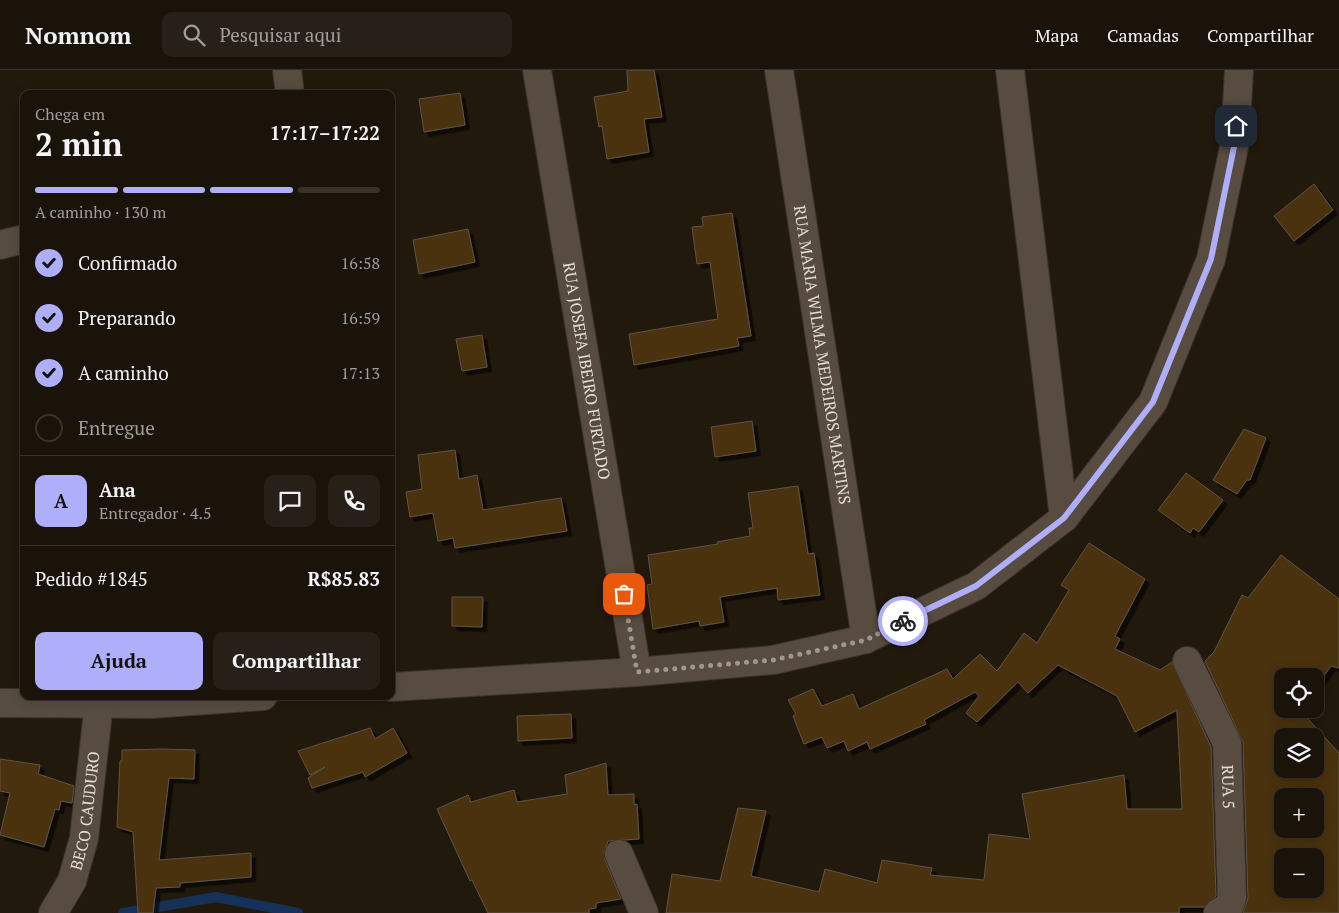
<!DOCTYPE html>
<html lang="pt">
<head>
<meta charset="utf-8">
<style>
	:root { --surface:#1a130a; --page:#272018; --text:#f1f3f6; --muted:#9f9e9c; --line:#38322b; --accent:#afaefa }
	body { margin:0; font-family:"PT Serif",serif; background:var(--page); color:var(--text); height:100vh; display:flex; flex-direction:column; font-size:19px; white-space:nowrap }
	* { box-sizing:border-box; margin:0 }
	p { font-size:16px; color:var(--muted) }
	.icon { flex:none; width:28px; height:28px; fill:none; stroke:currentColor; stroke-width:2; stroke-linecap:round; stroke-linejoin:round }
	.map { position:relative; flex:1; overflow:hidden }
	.drawer { position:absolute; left:20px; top:20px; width:375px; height:610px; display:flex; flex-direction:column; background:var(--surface); border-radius:10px; box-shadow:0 2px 12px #0003,0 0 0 1px var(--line) }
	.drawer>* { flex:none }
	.tools { position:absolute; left:1274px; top:598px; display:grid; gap:10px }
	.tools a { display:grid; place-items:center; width:50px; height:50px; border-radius:10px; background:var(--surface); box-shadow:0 2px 12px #0003,0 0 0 1px var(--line); font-size:25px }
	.pin { position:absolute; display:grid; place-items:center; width:42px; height:42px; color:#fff; margin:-21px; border-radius:10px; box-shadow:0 2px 8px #0006 }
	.courier { position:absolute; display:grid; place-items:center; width:50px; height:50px; margin:-25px; border:4px solid #afaefa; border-radius:50%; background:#fff; color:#222; box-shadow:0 1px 6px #0007 }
	.overview em { font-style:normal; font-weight:700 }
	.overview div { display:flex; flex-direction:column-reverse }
	.overview { display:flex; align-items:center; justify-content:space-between; height:85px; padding:0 15px }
	h1 { font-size:32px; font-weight:700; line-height:38px }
	.bar { display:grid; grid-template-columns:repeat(4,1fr); gap:8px 5px; align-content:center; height:60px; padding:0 15px }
	.bar i { height:6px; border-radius:4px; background:var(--line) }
	.bar .on { background:var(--accent) }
	.bar p { grid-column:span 4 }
	.line { display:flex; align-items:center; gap:12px; padding:0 15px; border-top:1px solid var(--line) }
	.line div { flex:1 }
	.round { display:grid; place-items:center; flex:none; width:52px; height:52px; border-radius:10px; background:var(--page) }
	ol { padding:0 15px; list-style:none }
	li { display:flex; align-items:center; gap:15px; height:55px }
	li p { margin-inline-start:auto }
	li .icon { padding:5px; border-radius:50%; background:var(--accent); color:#111; stroke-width:4 }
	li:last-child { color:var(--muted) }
	li i { width:28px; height:28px; border:2px solid var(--line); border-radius:50% }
	.primary-button { display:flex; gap:10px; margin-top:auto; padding:10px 15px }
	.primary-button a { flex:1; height:58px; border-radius:10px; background:var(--accent); color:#111; font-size:20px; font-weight:700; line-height:58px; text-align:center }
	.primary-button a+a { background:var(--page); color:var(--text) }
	header { display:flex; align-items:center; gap:30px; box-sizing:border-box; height:70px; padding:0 25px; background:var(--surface); border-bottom:1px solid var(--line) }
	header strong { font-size:24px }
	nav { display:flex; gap:28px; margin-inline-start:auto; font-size:18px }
	.search { width:350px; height:45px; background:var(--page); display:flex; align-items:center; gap:12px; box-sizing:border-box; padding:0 18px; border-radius:10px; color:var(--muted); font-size:19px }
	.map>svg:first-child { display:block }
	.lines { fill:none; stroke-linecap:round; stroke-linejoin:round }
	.stream { stroke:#153157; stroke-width:10 }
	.building { fill:#49310d; stroke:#5f5447; fill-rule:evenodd; filter:url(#shadow) }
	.minor-casing { stroke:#3b342f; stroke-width:30 }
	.minor { stroke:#574c3f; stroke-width:28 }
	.done { stroke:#9f988f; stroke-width:5; stroke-dasharray:0 9 }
	.route { stroke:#afaefa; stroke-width:6 }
	.labels { text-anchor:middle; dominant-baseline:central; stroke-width:4; stroke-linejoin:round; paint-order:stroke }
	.street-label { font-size:16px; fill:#e3ddd5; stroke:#080502 }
</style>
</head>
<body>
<header>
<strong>Nomnom</strong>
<div class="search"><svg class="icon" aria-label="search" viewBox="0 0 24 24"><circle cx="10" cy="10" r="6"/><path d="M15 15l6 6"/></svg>Pesquisar aqui</div>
<nav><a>Mapa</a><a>Camadas</a><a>Compartilhar</a></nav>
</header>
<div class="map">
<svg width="1339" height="843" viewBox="0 0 1339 843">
	<defs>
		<filter id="shadow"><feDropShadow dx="4.5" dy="4.5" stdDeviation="0" flood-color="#0009"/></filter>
	</defs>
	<rect width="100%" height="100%" fill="#22190d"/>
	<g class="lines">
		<path class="stream" d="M123,843L216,827L298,843"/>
	</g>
	<path class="building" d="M627,0H654L662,47L644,49L649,82L607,89L602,56L599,57L594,27L628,21Z
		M460,23L465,55L424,62L419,29Z
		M1314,114L1333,140L1294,171L1274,146Z
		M732,143L751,266L737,268L739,276L634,295L629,264L718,249L710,192L697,194L692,157L703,156L702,147Z
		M468,159L475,192L419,204L413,170Z
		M482,265L487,297L462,301L456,269Z
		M752,351L756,381L715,387L711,357Z
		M1244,359L1266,368L1250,410H1247L1237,424L1213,410Z
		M455,380L459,409L477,405L483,440L561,428L567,461L455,478L453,468L438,471L433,443L410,447L406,422L422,419L418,385Z
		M1186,403L1223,430L1199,462L1193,458L1190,463L1158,440Z
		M798,416L808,484L814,483L820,525L778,530L777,518L720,527L724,552L700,556L699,551L653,559L647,515L652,514L648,485L718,474L717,472L750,466L749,458H753L748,423Z
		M1089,473L1145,509L1115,566L1120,569L1115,579L1160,600L1172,592L1211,677L1216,826L1204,837H1179V843H666L672,804L720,811L738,738L766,741L751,806L819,822L825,799L877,813L882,790L932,798L930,805L984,810L989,764L1030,769L1022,724L1124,705L1127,739H1182L1177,640L1135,662L1117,626L1058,595L1028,623L1018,612L977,652L966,643L979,626L975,622L924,650L926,654L870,679L867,672L848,681L844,671L827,678L822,667L804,674L793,646L796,644L788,630L813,619L822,636L853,624L859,639L947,599L953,609L980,584L997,601L1024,563L1037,573L1069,520L1061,515Z
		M1281,485L1339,529V598L1331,596L1315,618V606H1282V639H1299L1339,683V843H1243L1248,828L1243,672L1205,591L1214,582L1242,525L1248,528ZM1282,666H1315V699H1282ZM1282,726H1315V759H1282ZM1282,786H1315V819H1282Z
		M452,527H483L482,557L452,556Z
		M571,644L572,668L518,671L517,646Z
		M370,658L375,669L393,658L407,683L365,707L363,702L312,718L308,708L325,697L310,705L298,681Z
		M162,679L195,680L194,709L169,708L159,790L251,783V807L180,813V817L156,818L153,843H138L133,762L117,757L120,691H122V680Z
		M0,689L40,695L38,704L74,716L72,733L61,731L59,740L55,739L44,777L0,765L10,723L0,721Z
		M606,693L608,725L634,724V735L637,734L639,769L608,771L604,782L605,790L621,829L596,833V838L589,839V843H488L472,810L470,811L437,739L468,725L471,732L514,720L517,732L567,724L565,705Z"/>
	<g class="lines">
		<defs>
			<g id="minor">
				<path d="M287,0L290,24"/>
				<path id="s1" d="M537,0L637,602"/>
				<path id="s2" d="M779,0L866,569"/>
				<path d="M1010,0L1064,448"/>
				<path d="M0,175L24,169"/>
				<path id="s3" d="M1187,591L1227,673L1232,828L1229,837L1218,843"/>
				<path d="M391,617L637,602L773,590L866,569L976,516L1064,448L1153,332L1211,189L1235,72L1239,0"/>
				<path d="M0,633L151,634L263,626"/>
				<path d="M619,784L644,843"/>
				<path id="s4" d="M53,843L72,811L84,768L99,633"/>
			</g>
		</defs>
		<use href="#minor" class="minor-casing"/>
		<use href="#minor" class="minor"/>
	</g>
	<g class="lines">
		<path class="done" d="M624,524L637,602L773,590L866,570L903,551"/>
		<path class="route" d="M903,551L976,516L1064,448L1153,332L1211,189L1235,72L1236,56"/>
	</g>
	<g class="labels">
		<g class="street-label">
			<text stroke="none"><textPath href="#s2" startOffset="288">RUA MARIA WILMA MEDEIROS MARTINS</textPath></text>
			<text stroke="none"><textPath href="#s1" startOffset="305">RUA JOSEFA IBEIRO FURTADO</textPath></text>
			<text stroke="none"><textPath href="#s3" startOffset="135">RUA 5</textPath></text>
			<text stroke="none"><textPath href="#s4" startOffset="109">BECO CAUDURO</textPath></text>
		</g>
	</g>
</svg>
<div class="tools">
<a><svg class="icon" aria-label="locate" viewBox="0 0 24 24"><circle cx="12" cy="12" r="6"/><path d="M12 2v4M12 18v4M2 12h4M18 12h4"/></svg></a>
<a><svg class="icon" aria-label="layers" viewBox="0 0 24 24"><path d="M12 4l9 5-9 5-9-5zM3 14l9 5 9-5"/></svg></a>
<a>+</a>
<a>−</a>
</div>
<div class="pin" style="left:624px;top:524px;background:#ea580c"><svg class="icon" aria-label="bag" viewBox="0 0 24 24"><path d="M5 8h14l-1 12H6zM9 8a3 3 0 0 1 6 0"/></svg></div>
<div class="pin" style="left:1236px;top:56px;background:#1f2937"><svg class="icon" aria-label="home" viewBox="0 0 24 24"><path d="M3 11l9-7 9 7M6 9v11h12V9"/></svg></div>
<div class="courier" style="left:903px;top:551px"><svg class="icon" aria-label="bike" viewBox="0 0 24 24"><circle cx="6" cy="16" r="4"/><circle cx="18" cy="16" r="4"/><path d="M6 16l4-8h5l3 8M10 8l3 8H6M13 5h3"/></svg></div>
<section class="drawer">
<div class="overview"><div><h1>2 min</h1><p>Chega em</p></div><em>17:17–17:22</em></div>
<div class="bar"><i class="on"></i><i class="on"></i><i class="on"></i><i></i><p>A caminho · 130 m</p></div>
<ol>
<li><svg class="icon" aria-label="check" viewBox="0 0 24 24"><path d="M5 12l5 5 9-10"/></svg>Confirmado<p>16:58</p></li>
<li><svg class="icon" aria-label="check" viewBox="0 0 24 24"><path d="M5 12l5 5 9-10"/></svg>Preparando<p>16:59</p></li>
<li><svg class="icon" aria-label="check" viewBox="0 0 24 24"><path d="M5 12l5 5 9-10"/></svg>A caminho<p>17:13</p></li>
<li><i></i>Entregue</li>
</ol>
<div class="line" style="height:90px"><b class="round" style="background:var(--accent);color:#111">A</b><div><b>Ana</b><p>Entregador · 4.5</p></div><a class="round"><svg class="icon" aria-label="chat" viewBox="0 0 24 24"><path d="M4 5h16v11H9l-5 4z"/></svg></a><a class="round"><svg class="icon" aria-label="phone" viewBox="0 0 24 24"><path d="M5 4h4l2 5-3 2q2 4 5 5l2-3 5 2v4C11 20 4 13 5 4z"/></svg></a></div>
<div class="line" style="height:65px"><div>Pedido #1845</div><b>R$85.83</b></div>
<div class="primary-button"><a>Ajuda</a><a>Compartilhar</a></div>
</section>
</div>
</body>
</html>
